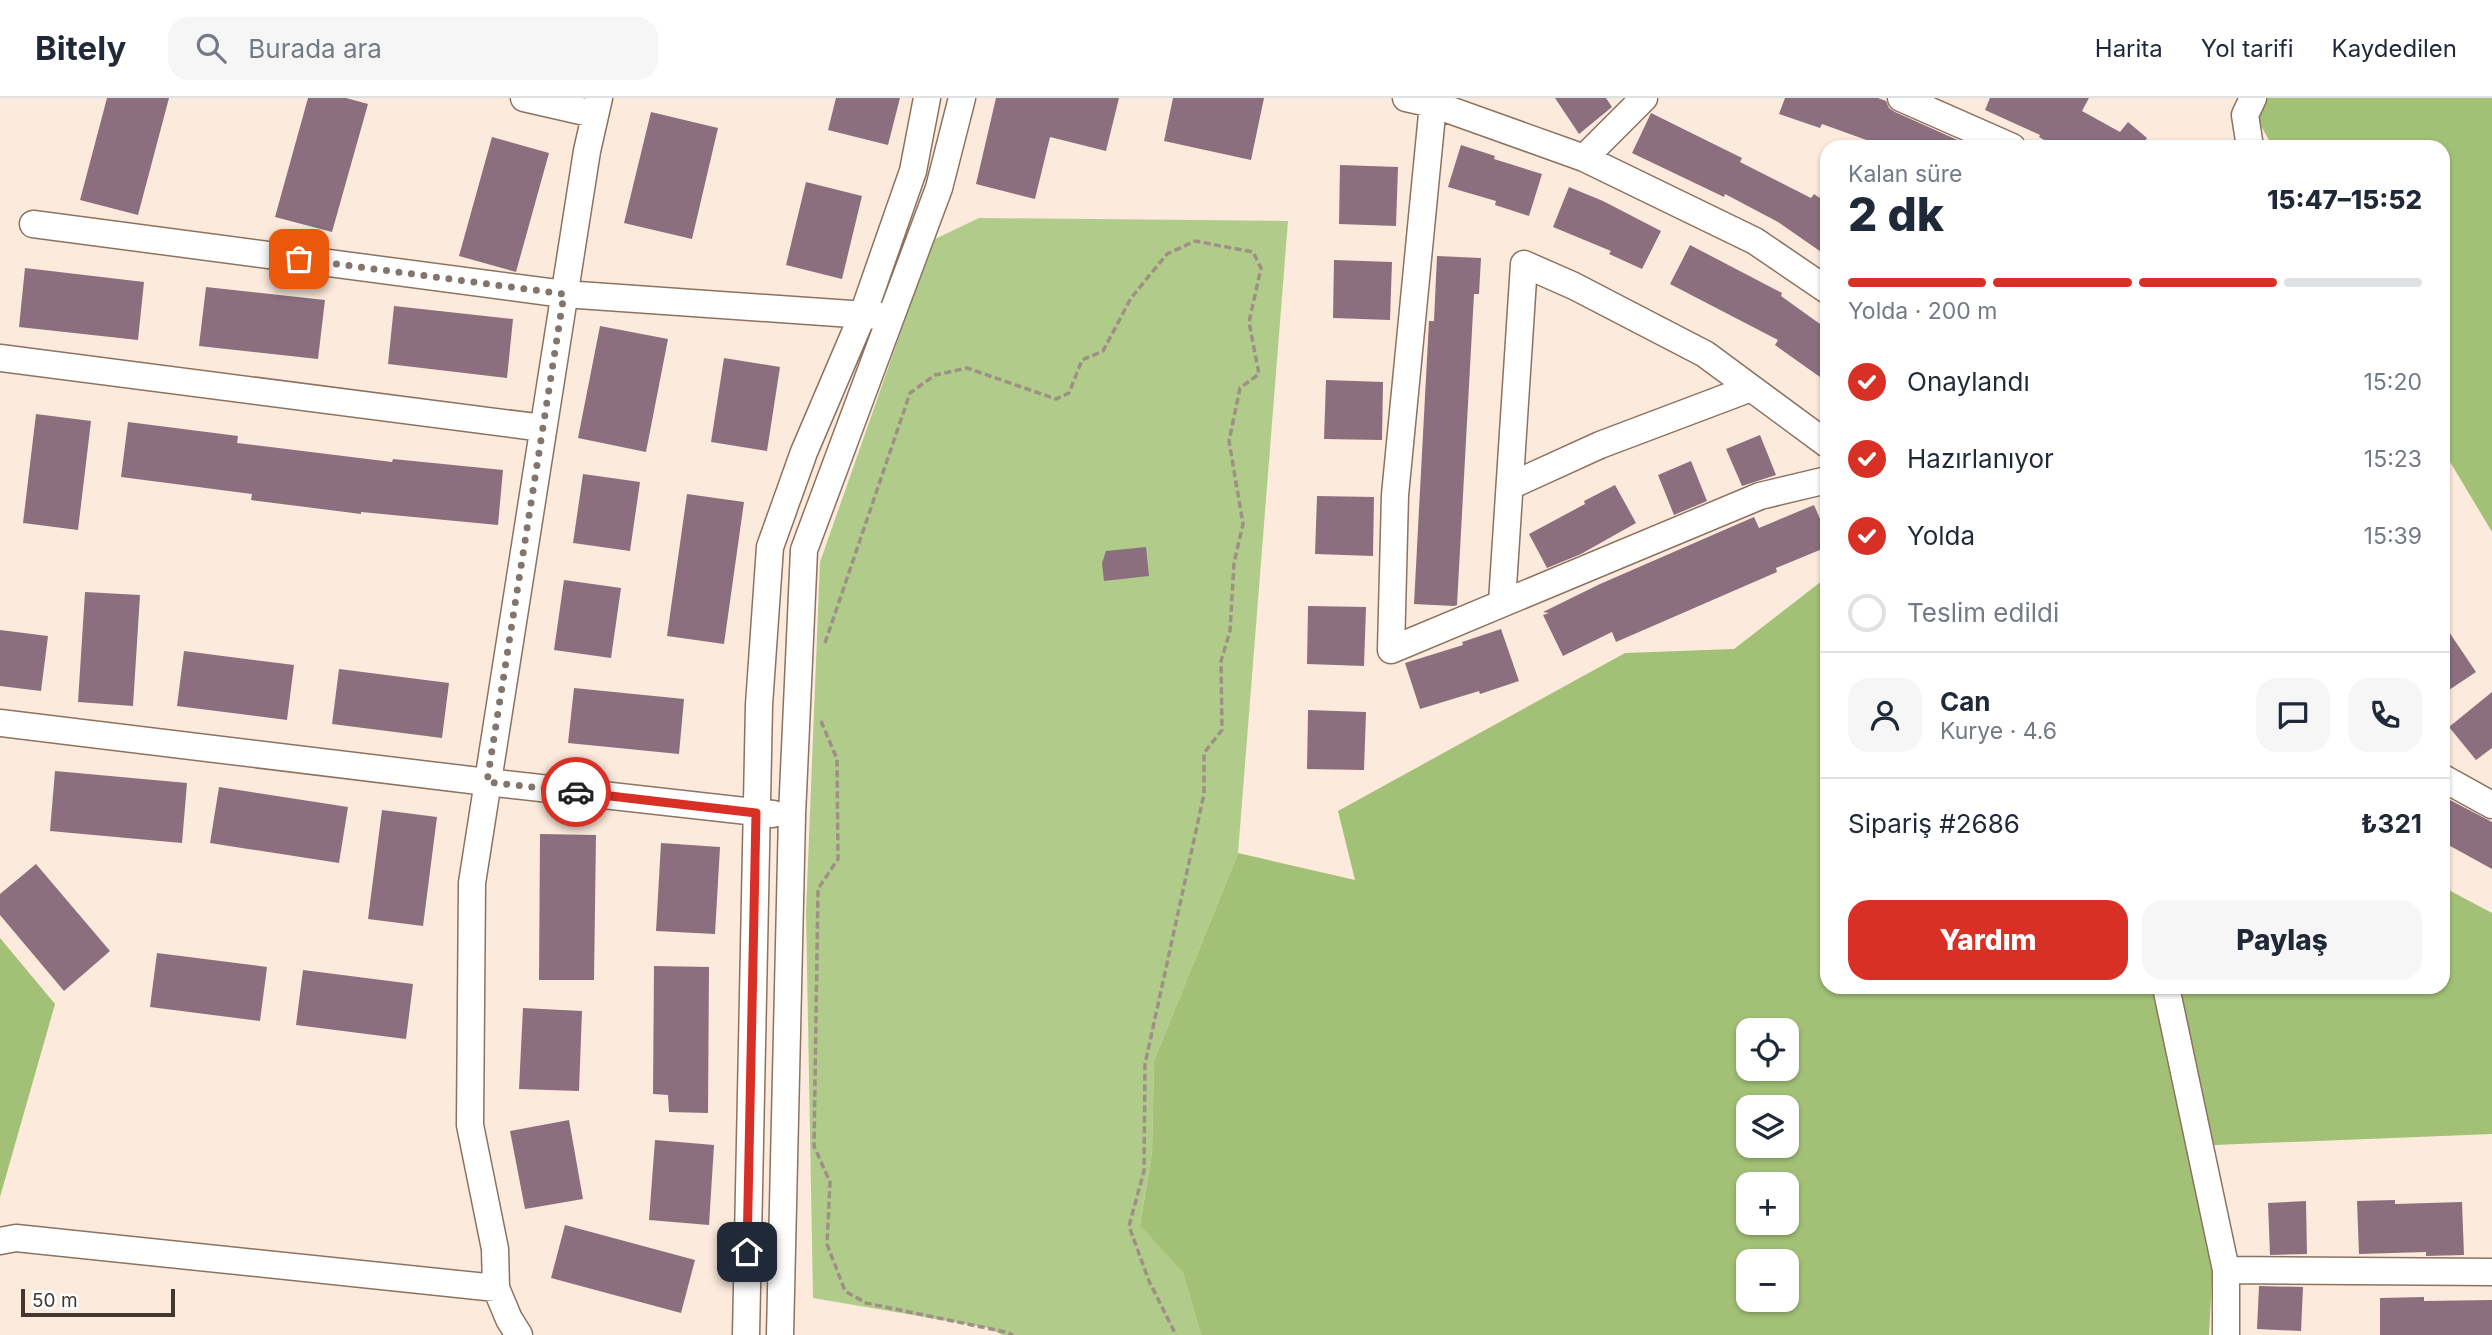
<!DOCTYPE html>
<html lang="tr">
<head>
<meta charset="utf-8">
<style>
	:root { --surface:#fff; --page:#f6f6f7; --text:#1f2937; --muted:#747a83; --line:#e0e1e3; --accent:#d93025 }
	body { margin:0; font-family:Inter,sans-serif; background:var(--page); color:var(--text); height:100vh; display:flex; flex-direction:column; font-size:26px; white-space:nowrap }
	* { box-sizing:border-box; margin:0 }
	p { font-size:23px; color:var(--muted) }
	.icon { flex:none; width:38px; height:38px; fill:none; stroke:currentColor; stroke-width:2; stroke-linecap:round; stroke-linejoin:round }
	.map { position:relative; flex:1; overflow:hidden }
	.drawer { position:absolute; left:1820px; top:42px; width:630px; height:854px; display:flex; flex-direction:column; background:var(--surface); border-radius:21px; box-shadow:0 2px 5px #0004 }
	.drawer>* { flex:none }
	.tools { position:absolute; left:1736px; top:920px; display:grid; gap:14px }
	.tools a { display:grid; place-items:center; width:63px; height:63px; border-radius:14px; background:var(--surface); box-shadow:0 2px 5px #0004; font-size:35px }
	.scale { position:absolute; left:21px; bottom:18px; width:154px; box-sizing:border-box; padding-left:7px; border:4px solid #42362e; border-top:0; font-size:19px; line-height:24px; white-space:nowrap; color:#42362e; -webkit-text-stroke:5px #fff; paint-order:stroke }
	.pin { position:absolute; display:grid; place-items:center; width:60px; height:60px; color:#fff; margin:-30px; border-radius:14px; box-shadow:0 4px 10px #0006 }
	.courier { position:absolute; display:grid; place-items:center; width:70px; height:70px; margin:-35px; border:5px solid #d93025; border-radius:50%; background:#fff; color:#222; box-shadow:0 2px 9px #0007 }
	.overview em { font-style:normal; font-weight:800 }
	.overview div { display:flex; flex-direction:column-reverse }
	.overview { display:flex; align-items:center; justify-content:space-between; height:119px; padding:0 28px }
	h1 { font-size:46px; font-weight:800; line-height:52px }
	.bar { display:grid; grid-template-columns:repeat(4,1fr); gap:10px 7px; align-content:center; height:84px; padding:0 28px }
	.bar i { height:9px; border-radius:5px; background:var(--line) }
	.bar .selected { background:var(--accent) }
	.bar p { grid-column:span 4 }
	.line { display:flex; align-items:center; gap:18px; padding:0 28px; border-top:2px solid var(--line) }
	.line div { flex:1 }
	.round { display:grid; place-items:center; flex:none; width:74px; height:74px; border-radius:21px; background:var(--page) }
	ol { padding:0 28px; list-style:none }
	li { display:flex; align-items:center; gap:21px; height:77px }
	li p { margin-inline-start:auto }
	li .icon { padding:7px; border-radius:50%; background:var(--accent); color:#fff; stroke-width:4 }
	li:last-child { color:var(--muted) }
	li i { width:38px; height:38px; border:4px solid var(--line); border-radius:50% }
	.cta { display:flex; gap:14px; margin-top:auto; padding:14px 28px }
	.cta a { flex:1; height:80px; border-radius:21px; background:var(--accent); color:#fff; font-size:28px; font-weight:800; line-height:80px; text-align:center }
	.cta a+a { background:var(--page); color:var(--text) }
	header { display:flex; align-items:center; gap:42px; box-sizing:border-box; height:98px; padding:0 35px; background:var(--surface); border-bottom:2px solid var(--line) }
	header strong { font-size:33px }
	nav { display:flex; gap:38px; margin-inline-start:auto; font-size:24px }
	.search { width:490px; height:63px; background:var(--page); display:flex; align-items:center; gap:18px; box-sizing:border-box; padding:0 24px; border-radius:21px; color:var(--muted); font-size:26px }
	.map>svg:first-child { display:block }
	.green { fill:#b1cb8a }
	.forest { fill:#a2c176; fill-rule:evenodd }
	.building { fill:#8c6f7f }
	.lines { fill:none; stroke-linecap:round; stroke-linejoin:round }
	.minor-casing { stroke:#8c725f; stroke-width:29 }
	.path { stroke:#9f9086; stroke-width:3.5; stroke-dasharray:7 3.5; stroke-linecap:butt }
	.minor { stroke:#fff; stroke-width:26 }
	.done { stroke:#83756b; stroke-width:7; stroke-dasharray:0 12.6 }
	.route { stroke:#d93025; stroke-width:9 }
</style>
</head>
<body>
<header>
<strong>Bitely</strong>
<div class="search"><svg class="icon" aria-label="search" viewBox="0 0 24 24"><circle cx="10" cy="10" r="6"/><path d="M15 15l6 6"/></svg>Burada ara</div>
<nav><a>Harita</a><a>Yol tarifi</a><a>Kaydedilen</a></nav>
</header>
<div class="map">
<svg width="2492" height="1237" viewBox="0 0 2492 1237">
	<rect width="100%" height="100%" fill="#fceadd"/>
	<path class="green" d="M979,120L1288,123L1238,755L1154,963L1152,1054L1140,1126L1183,1175L1201,1237H1002L989,1230L813,1200L806,814L820,464L933,142Z"/>
	<path class="forest" d="M2245,0H2492V434L2443,352V49H2273Z
		M1827,479V889H2443V789L2492,815V1036L2190,1048L2213,1164L2209,1237H1201L1183,1175L1140,1127L1152,1054L1154,963L1238,755L1355,782L1338,713L1625,555L1734,551ZM1748,933H1787V971H1748ZM1748,1010H1787V1048H1748ZM1748,1087H1787V1125H1748ZM1748,1164H1787V1202H1748Z
		M0,840L55,906L0,1099Z"/>
	<path class="building" d="M107,0H169L138,117L80,102Z
		M308,0H346L368,6L332,134L275,119Z
		M836,0H900L888,47L828,32Z
		M996,0H1119L1106,53L1050,39L1035,101L976,86Z
		M1173,0H1264L1251,62L1164,43Z
		M1555,0H1606L1612,9L1579,36Z
		M1785,0H1878L1886,3L1889,10L1895,14L1962,44L1960,49H1886L1822,26L1820,30L1779,16Z
		M1990,0H2089L2082,13L2120,34L2128,24L2147,40L2142,47L2145,49H2056L2039,39L2040,37L1985,12Z
		M651,14L718,30L692,141L624,125Z
		M1651,15L1742,60L1740,64L1811,100L1814,96L1827,105V158L1778,124L1725,96L1724,99L1632,55Z
		M492,39L549,55L516,174L459,158Z
		M1461,47L1495,58L1494,61L1542,76L1529,118L1495,107L1496,103L1448,89Z
		M1340,67L1398,69L1396,128L1339,126Z
		M806,84L862,98L842,181L786,167Z
		M1569,89L1603,103L1661,133L1642,171L1609,156L1611,153L1553,129Z
		M1690,147L1782,195L1781,198L1827,231V284L1775,247L1778,242L1670,186Z
		M1437,158L1481,160L1479,196H1474L1457,507L1454,508L1414,506L1429,223H1434Z
		M1334,162L1392,164L1390,222L1333,220Z
		M25,170L144,184L138,242L19,229Z
		M206,189L325,202L318,261L199,248Z
		M394,208L513,221L507,280L388,266Z
		M600,228L668,241L646,354L578,340Z
		M724,260L780,269L767,353L711,344Z
		M1326,282L1383,284L1382,342L1324,341Z
		M36,316L91,323L78,432L23,425Z
		M128,324L238,338L237,345L392,364L393,361L503,372L498,427L361,414V416L251,402L252,396L121,379Z
		M1760,337L1776,377L1742,388L1726,351Z
		M1691,363L1707,403L1674,417L1658,377Z
		M583,376L640,384L630,453L573,445Z
		M1615,387L1636,425L1581,456L1547,470L1529,436L1585,406L1584,403Z
		M687,396L744,404L724,546L667,538Z
		M1317,398L1374,399L1373,458L1315,456Z
		M1814,407L1827,437V449L1776,470L1777,474L1616,544L1612,534L1563,558L1543,517L1549,515L1543,514L1600,486L1754,419L1759,430Z
		M1146,449L1149,478L1104,483L1102,465L1106,453Z
		M564,482L621,490L611,560L554,552Z
		M85,494L140,497L133,608L78,604Z
		M1308,508L1366,509L1364,568L1307,566Z
		M2443,525L2476,574L2443,596Z
		M1501,531L1519,583L1480,596L1479,593L1420,611L1405,565L1463,547L1462,544Z
		M0,532L48,538L41,593L0,588Z
		M184,553L294,567L287,622L177,608Z
		M339,571L449,585L442,640L332,626Z
		M574,590L684,601L679,656L568,645Z
		M2492,594V650L2476,662L2449,629Z
		M1308,612L1366,614L1364,672L1307,671Z
		M55,673L187,685L182,745L50,733Z
		M219,689L348,709L339,765L210,745Z
		M2450,702L2492,724V771L2443,744V715Z
		M382,712L437,719L423,828L368,821Z
		M540,736L596,737L594,882H539Z
		M661,745L720,749L715,836L656,833Z
		M36,766L110,853L64,893L0,817V796Z
		M157,855L267,869L260,923L150,909Z
		M654,868L709,869L708,1015L669,1014L668,997L653,996Z
		M303,872L413,886L406,941L296,927Z
		M523,910L582,913L579,993L519,991Z
		M569,1022L583,1101L525,1111L510,1033Z
		M655,1042L714,1047L709,1127L649,1122Z
		M2395,1102V1106L2462,1104L2464,1157L2426,1158V1154L2359,1156L2357,1103Z
		M2306,1103L2307,1156L2270,1157L2268,1105Z
		M565,1127L695,1162L681,1215L551,1180Z
		M2259,1188L2303,1189L2301,1233L2257,1231Z
		M2424,1199V1203L2492,1202V1237H2380V1200Z"/>
	<g class="lines">
		<defs>
			<path id="minor" d="M524,0L594,16
				M1406,0L1433,6L1584,60L1755,143L1827,192
				M1901,0L2012,49
				M1433,6L1395,397L1391,552L1760,398L1827,382
				M2250,49L2245,17L2253,0
				M1584,60L1644,0
				M33,126L564,196L880,218
				M0,260L543,330
				M1510,388L1600,347L1751,290
				M1502,504L1524,166L1574,188L1705,256L1827,346
				M0,625L487,684L773,716
				M2443,680L2492,707
				M2166,889L2226,1172V1237
				M0,1143L16,1140L496,1190
				M2226,1172L2492,1174
				M519,1237L509,1221L496,1190L495,1151L470,1027L472,785L587,53L599,0
				M746,1237L759,607L770,449L804,354L863,216L913,73L927,0
				M780,1237L792,717L804,452L939,90L962,0"/>
		</defs>
		<use href="#minor" class="minor-casing"/>
		<path class="path" d="M825,545L910,295L935,277L967,270L1056,301L1069,295L1082,262L1103,253L1131,200L1167,156L1195,143L1253,154L1261,170L1249,224L1259,276L1240,290L1229,343L1243,426L1234,465L1230,533L1221,563L1222,632L1204,655V696L1145,966L1144,1073L1129,1128L1149,1183L1176,1237
			M821,623L837,661L838,761L818,791L814,1048L830,1084L827,1146L845,1193L866,1205L1006,1234L1013,1237"/>
		<use href="#minor" class="minor"/>
	</g>
	<g class="lines">
		<path class="done" d="M299,161L564,196L487,684L576,694"/>
		<path class="route" d="M576,694L756,715L747,1154"/>
	</g>
</svg>
<div class="tools">
<a><svg class="icon" aria-label="locate" viewBox="0 0 24 24"><circle cx="12" cy="12" r="6"/><path d="M12 2v4M12 18v4M2 12h4M18 12h4"/></svg></a>
<a><svg class="icon" aria-label="layers" viewBox="0 0 24 24"><path d="M12 4l9 5-9 5-9-5zM3 14l9 5 9-5"/></svg></a>
<a>+</a>
<a>−</a>
</div>
<div class="scale">50 m</div>
<div class="pin" style="left:299px;top:161px;background:#ea580c"><svg class="icon" aria-label="bag" viewBox="0 0 24 24"><path d="M5 8h14l-1 12H6zM9 8a3 3 0 0 1 6 0"/></svg></div>
<div class="pin" style="left:747px;top:1154px;background:#1f2937"><svg class="icon" aria-label="home" viewBox="0 0 24 24"><path d="M3 11l9-7 9 7M6 9v11h12V9"/></svg></div>
<div class="courier" style="left:576px;top:694px"><svg class="icon" aria-label="car" viewBox="0 0 24 24"><path d="M5 17H2v-5l4-1 3-4h7l3 4 3 1v5h-3M9 17h6M6 11h13"/><circle cx="7" cy="17" r="2"/><circle cx="17" cy="17" r="2"/></svg></div>
<section class="drawer">
<div class="overview"><div><h1>2 dk</h1><p>Kalan süre</p></div><em>15:47–15:52</em></div>
<div class="bar"><i class="selected"></i><i class="selected"></i><i class="selected"></i><i></i><p>Yolda · 200 m</p></div>
<ol>
<li><svg class="icon" aria-label="check" viewBox="0 0 24 24"><path d="M5 12l5 5 9-10"/></svg>Onaylandı<p>15:20</p></li>
<li><svg class="icon" aria-label="check" viewBox="0 0 24 24"><path d="M5 12l5 5 9-10"/></svg>Hazırlanıyor<p>15:23</p></li>
<li><svg class="icon" aria-label="check" viewBox="0 0 24 24"><path d="M5 12l5 5 9-10"/></svg>Yolda<p>15:39</p></li>
<li><i></i>Teslim edildi</li>
</ol>
<div class="line" style="height:126px"><a class="round"><svg class="icon" aria-label="person" viewBox="0 0 24 24"><circle cx="12" cy="8" r="4"/><path d="M4 21q1-7 8-7t8 7"/></svg></a><div><b>Can</b><p>Kurye · 4.6</p></div><a class="round"><svg class="icon" aria-label="chat" viewBox="0 0 24 24"><path d="M4 5h16v11H9l-5 4z"/></svg></a><a class="round"><svg class="icon" aria-label="phone" viewBox="0 0 24 24"><path d="M5 4h4l2 5-3 2q2 4 5 5l2-3 5 2v4C11 20 4 13 5 4z"/></svg></a></div>
<div class="line" style="height:91px"><div>Sipariş #2686</div><b>₺321</b></div>
<div class="cta"><a>Yardım</a><a>Paylaş</a></div>
</section>
</div>
</body>
</html>
